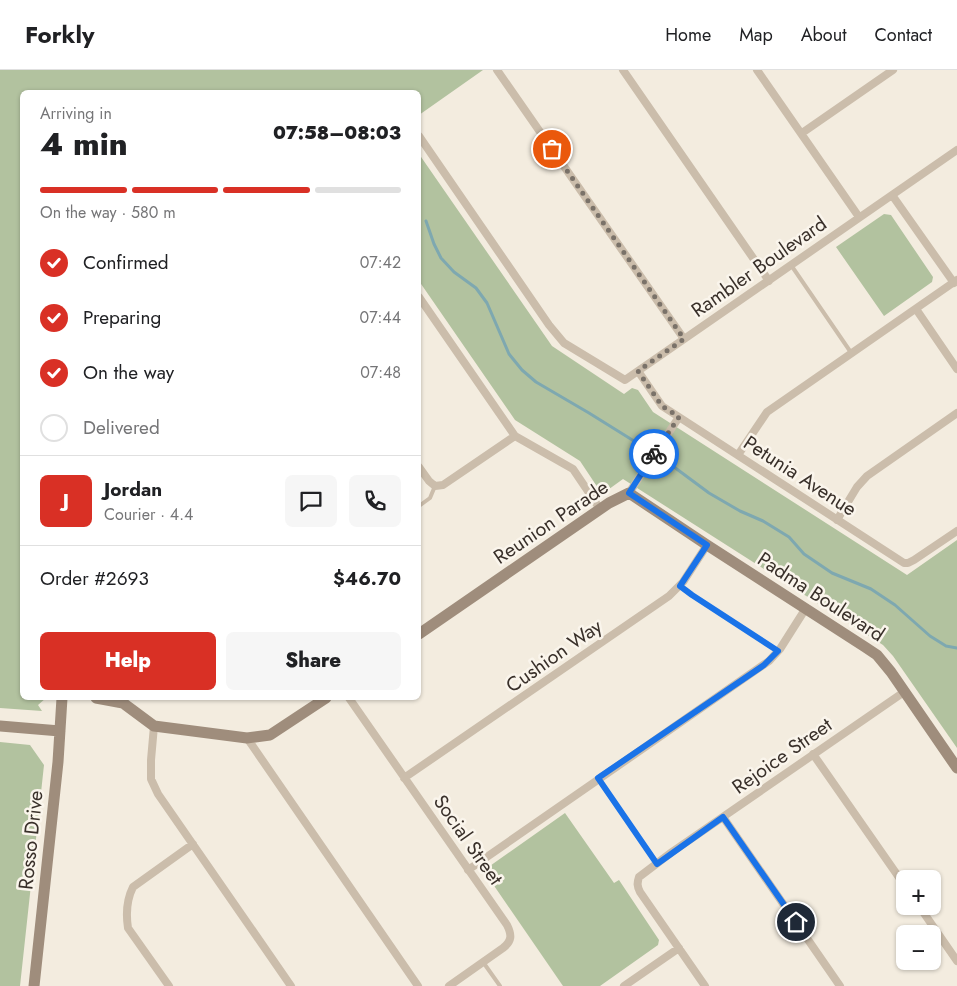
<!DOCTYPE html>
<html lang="en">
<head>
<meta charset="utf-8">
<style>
	:root { --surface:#fff; --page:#f6f6f6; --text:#202124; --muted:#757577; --line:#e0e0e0; --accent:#d93025 }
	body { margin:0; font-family:Jost,sans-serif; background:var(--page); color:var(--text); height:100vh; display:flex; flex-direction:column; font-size:19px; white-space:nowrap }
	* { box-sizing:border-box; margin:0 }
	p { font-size:16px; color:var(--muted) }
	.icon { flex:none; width:28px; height:28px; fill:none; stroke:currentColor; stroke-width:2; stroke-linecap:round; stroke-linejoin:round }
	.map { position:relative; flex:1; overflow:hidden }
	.side { position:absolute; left:20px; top:20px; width:401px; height:610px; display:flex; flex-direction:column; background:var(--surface); border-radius:8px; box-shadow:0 1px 4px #0004 }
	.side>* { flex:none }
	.buttons { position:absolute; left:896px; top:800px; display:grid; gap:10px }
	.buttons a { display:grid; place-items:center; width:45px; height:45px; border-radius:8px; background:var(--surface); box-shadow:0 1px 4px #0004; font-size:25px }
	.pin { position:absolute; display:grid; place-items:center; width:42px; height:42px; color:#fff; margin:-21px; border:2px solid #fff; border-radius:50%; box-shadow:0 1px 5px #0007 }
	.courier { position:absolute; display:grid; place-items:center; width:50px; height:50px; margin:-25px; border:4px solid #1a73e8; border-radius:50%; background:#fff; color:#222; box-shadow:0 1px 6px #0007 }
	.head em { font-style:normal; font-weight:800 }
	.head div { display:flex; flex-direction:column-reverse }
	.head { display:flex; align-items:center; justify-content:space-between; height:85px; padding:0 20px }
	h1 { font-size:32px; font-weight:800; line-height:38px }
	.bar { display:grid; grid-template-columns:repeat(4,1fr); gap:8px 5px; align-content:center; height:60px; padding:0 20px }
	.bar i { height:6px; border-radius:4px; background:var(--line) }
	.bar .on { background:var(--accent) }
	.bar p { grid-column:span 4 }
	.line { display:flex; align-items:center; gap:12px; padding:0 20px; border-top:1px solid var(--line) }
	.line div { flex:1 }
	.round { display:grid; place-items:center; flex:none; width:52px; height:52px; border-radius:8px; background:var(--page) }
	ol { padding:0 20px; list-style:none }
	li { display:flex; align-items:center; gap:15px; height:55px }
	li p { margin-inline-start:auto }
	li .icon { padding:5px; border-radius:50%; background:var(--accent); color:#fff; stroke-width:4 }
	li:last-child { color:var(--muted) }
	li i { width:28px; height:28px; border:2px solid var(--line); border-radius:50% }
	.action { display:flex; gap:10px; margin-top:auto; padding:10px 20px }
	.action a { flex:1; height:58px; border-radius:8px; background:var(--accent); color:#fff; font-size:20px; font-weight:800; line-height:58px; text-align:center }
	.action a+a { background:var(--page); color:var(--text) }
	header { display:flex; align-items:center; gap:30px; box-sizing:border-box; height:70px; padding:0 25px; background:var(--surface); border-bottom:1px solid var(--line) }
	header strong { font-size:24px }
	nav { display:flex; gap:28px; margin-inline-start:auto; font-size:18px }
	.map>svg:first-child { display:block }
	.green { fill:#b2c29f }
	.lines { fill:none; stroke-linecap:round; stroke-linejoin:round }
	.stream { stroke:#7ea8b0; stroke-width:3 }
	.lane { stroke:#cbbdab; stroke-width:4 }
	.street { stroke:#cbbdab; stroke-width:8 }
	.secondary { stroke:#9f8d7c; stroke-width:11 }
	.done { stroke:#7a7269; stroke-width:5; stroke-dasharray:0 9 }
	.route { stroke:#1a73e8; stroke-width:6 }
	.labels { text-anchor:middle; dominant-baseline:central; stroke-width:5; stroke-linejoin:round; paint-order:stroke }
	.street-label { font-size:20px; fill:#39302a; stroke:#faf5ec }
</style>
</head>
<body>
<header>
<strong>Forkly</strong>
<nav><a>Home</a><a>Map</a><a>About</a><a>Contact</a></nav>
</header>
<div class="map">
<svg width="957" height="916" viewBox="0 0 957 916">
	<rect width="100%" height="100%" fill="#f3ecdf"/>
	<path class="green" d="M0,0H483L419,45V22H22V628H46L38,635L42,641L0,638Z
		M419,84L552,276L624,324L632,318L638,320L653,342L907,505L957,470V678L893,586L883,575L623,409L605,422L600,421L580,391L515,350L419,211Z
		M884,144L891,145L933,207L932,212L884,246L836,177Z
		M0,672L30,675L44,695L20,916H0Z
		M565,743L614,813L619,810L659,870L658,875L600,916H563L486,804L487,798Z"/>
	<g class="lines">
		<path class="stream" d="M426,151L434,174L441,188L454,202L476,218L487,233L509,284L522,300L536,312L589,343L642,376
			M670,394L709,423L740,441L763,451L789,467L804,484L832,503L871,519L895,535L930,566L946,576L957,578"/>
		<path class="lane" d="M791,195L852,284
			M419,436L430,428L435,416
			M680,516L692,525L778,581
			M598,709L657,793
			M483,892L500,916"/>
		<path class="street" d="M497,0L684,269
			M623,0L769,211
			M757,0L859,147
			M802,63L893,0
			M419,66L549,255L564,273L625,310L957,80
			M892,125L954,213
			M419,227L515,366L573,399L600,439
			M916,239L957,299
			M638,301L662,336L904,493H908L914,490L957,461
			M738,385L767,342L957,210
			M419,397L429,411L435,416L443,415L515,366
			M629,423L679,347
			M837,450L857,417L867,406L957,343
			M349,628L507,855C512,865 512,871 503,878L449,916
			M154,656L151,690V709L158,724L291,916
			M247,668L418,916
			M813,684L905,816
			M404,708L669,526L683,512L707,475
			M723,747L840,916
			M468,800L769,591L780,579L806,538
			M919,836L957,891
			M169,916L128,858C126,845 127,829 133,817L193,774
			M624,916L679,878
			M705,916L640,822C637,816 637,813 639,807L672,782L904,622"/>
		<path class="secondary" d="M419,564L609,433L629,423L707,475L865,577L877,585L891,602L957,698
			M96,628L123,633L154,656L247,668L270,665L326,628
			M0,656L60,661
			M34,916L58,692L62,628"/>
	</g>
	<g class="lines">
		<path class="done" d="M552,79L684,269L638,301L662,336L679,347L654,384"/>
		<path class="route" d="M654,384L629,423L707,475L680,516L692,525L778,581L764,595L598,708L657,794L723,747L796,852"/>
	</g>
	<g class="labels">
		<g class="street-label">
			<text transform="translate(759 197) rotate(-35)">Rambler Boulevard</text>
			<text transform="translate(800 406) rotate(33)">Petunia Avenue</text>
			<text transform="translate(551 452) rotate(-34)">Reunion Parade</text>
			<text transform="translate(821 527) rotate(33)">Padma Boulevard</text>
			<text transform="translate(554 586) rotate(-35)">Cushion Way</text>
			<text transform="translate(782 686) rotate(-35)">Rejoice Street</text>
			<text transform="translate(31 770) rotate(-84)">Rosso Drive</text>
			<text transform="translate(468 770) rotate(55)">Social Street</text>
		</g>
	</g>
</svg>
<div class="buttons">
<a>+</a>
<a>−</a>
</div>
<div class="pin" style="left:552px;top:79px;background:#ea580c"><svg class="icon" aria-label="bag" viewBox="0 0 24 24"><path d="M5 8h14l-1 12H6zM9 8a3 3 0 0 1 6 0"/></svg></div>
<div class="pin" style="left:796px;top:852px;background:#1f2937"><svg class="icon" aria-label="home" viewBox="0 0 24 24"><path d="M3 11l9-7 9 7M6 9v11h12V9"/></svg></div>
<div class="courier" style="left:654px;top:384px"><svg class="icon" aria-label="bike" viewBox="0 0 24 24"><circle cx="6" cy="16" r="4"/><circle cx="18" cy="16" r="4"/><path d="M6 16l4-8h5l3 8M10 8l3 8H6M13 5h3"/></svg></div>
<section class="side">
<div class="head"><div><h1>4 min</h1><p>Arriving in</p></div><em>07:58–08:03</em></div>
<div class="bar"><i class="on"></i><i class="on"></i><i class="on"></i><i></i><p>On the way · 580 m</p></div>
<ol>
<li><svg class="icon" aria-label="check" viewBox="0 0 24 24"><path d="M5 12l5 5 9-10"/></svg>Confirmed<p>07:42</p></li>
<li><svg class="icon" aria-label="check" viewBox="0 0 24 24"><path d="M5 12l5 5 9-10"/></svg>Preparing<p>07:44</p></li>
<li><svg class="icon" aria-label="check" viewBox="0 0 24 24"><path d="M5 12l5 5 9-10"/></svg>On the way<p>07:48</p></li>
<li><i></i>Delivered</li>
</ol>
<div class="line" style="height:90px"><b class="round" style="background:var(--accent);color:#fff">J</b><div><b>Jordan</b><p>Courier · 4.4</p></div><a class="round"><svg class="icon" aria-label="chat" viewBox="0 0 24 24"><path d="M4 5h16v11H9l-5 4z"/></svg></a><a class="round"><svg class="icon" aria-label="phone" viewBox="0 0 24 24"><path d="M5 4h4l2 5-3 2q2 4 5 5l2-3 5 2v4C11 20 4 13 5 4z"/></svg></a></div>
<div class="line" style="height:65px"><div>Order #2693</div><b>$46.70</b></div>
<div class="action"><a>Help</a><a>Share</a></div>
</section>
</div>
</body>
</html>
